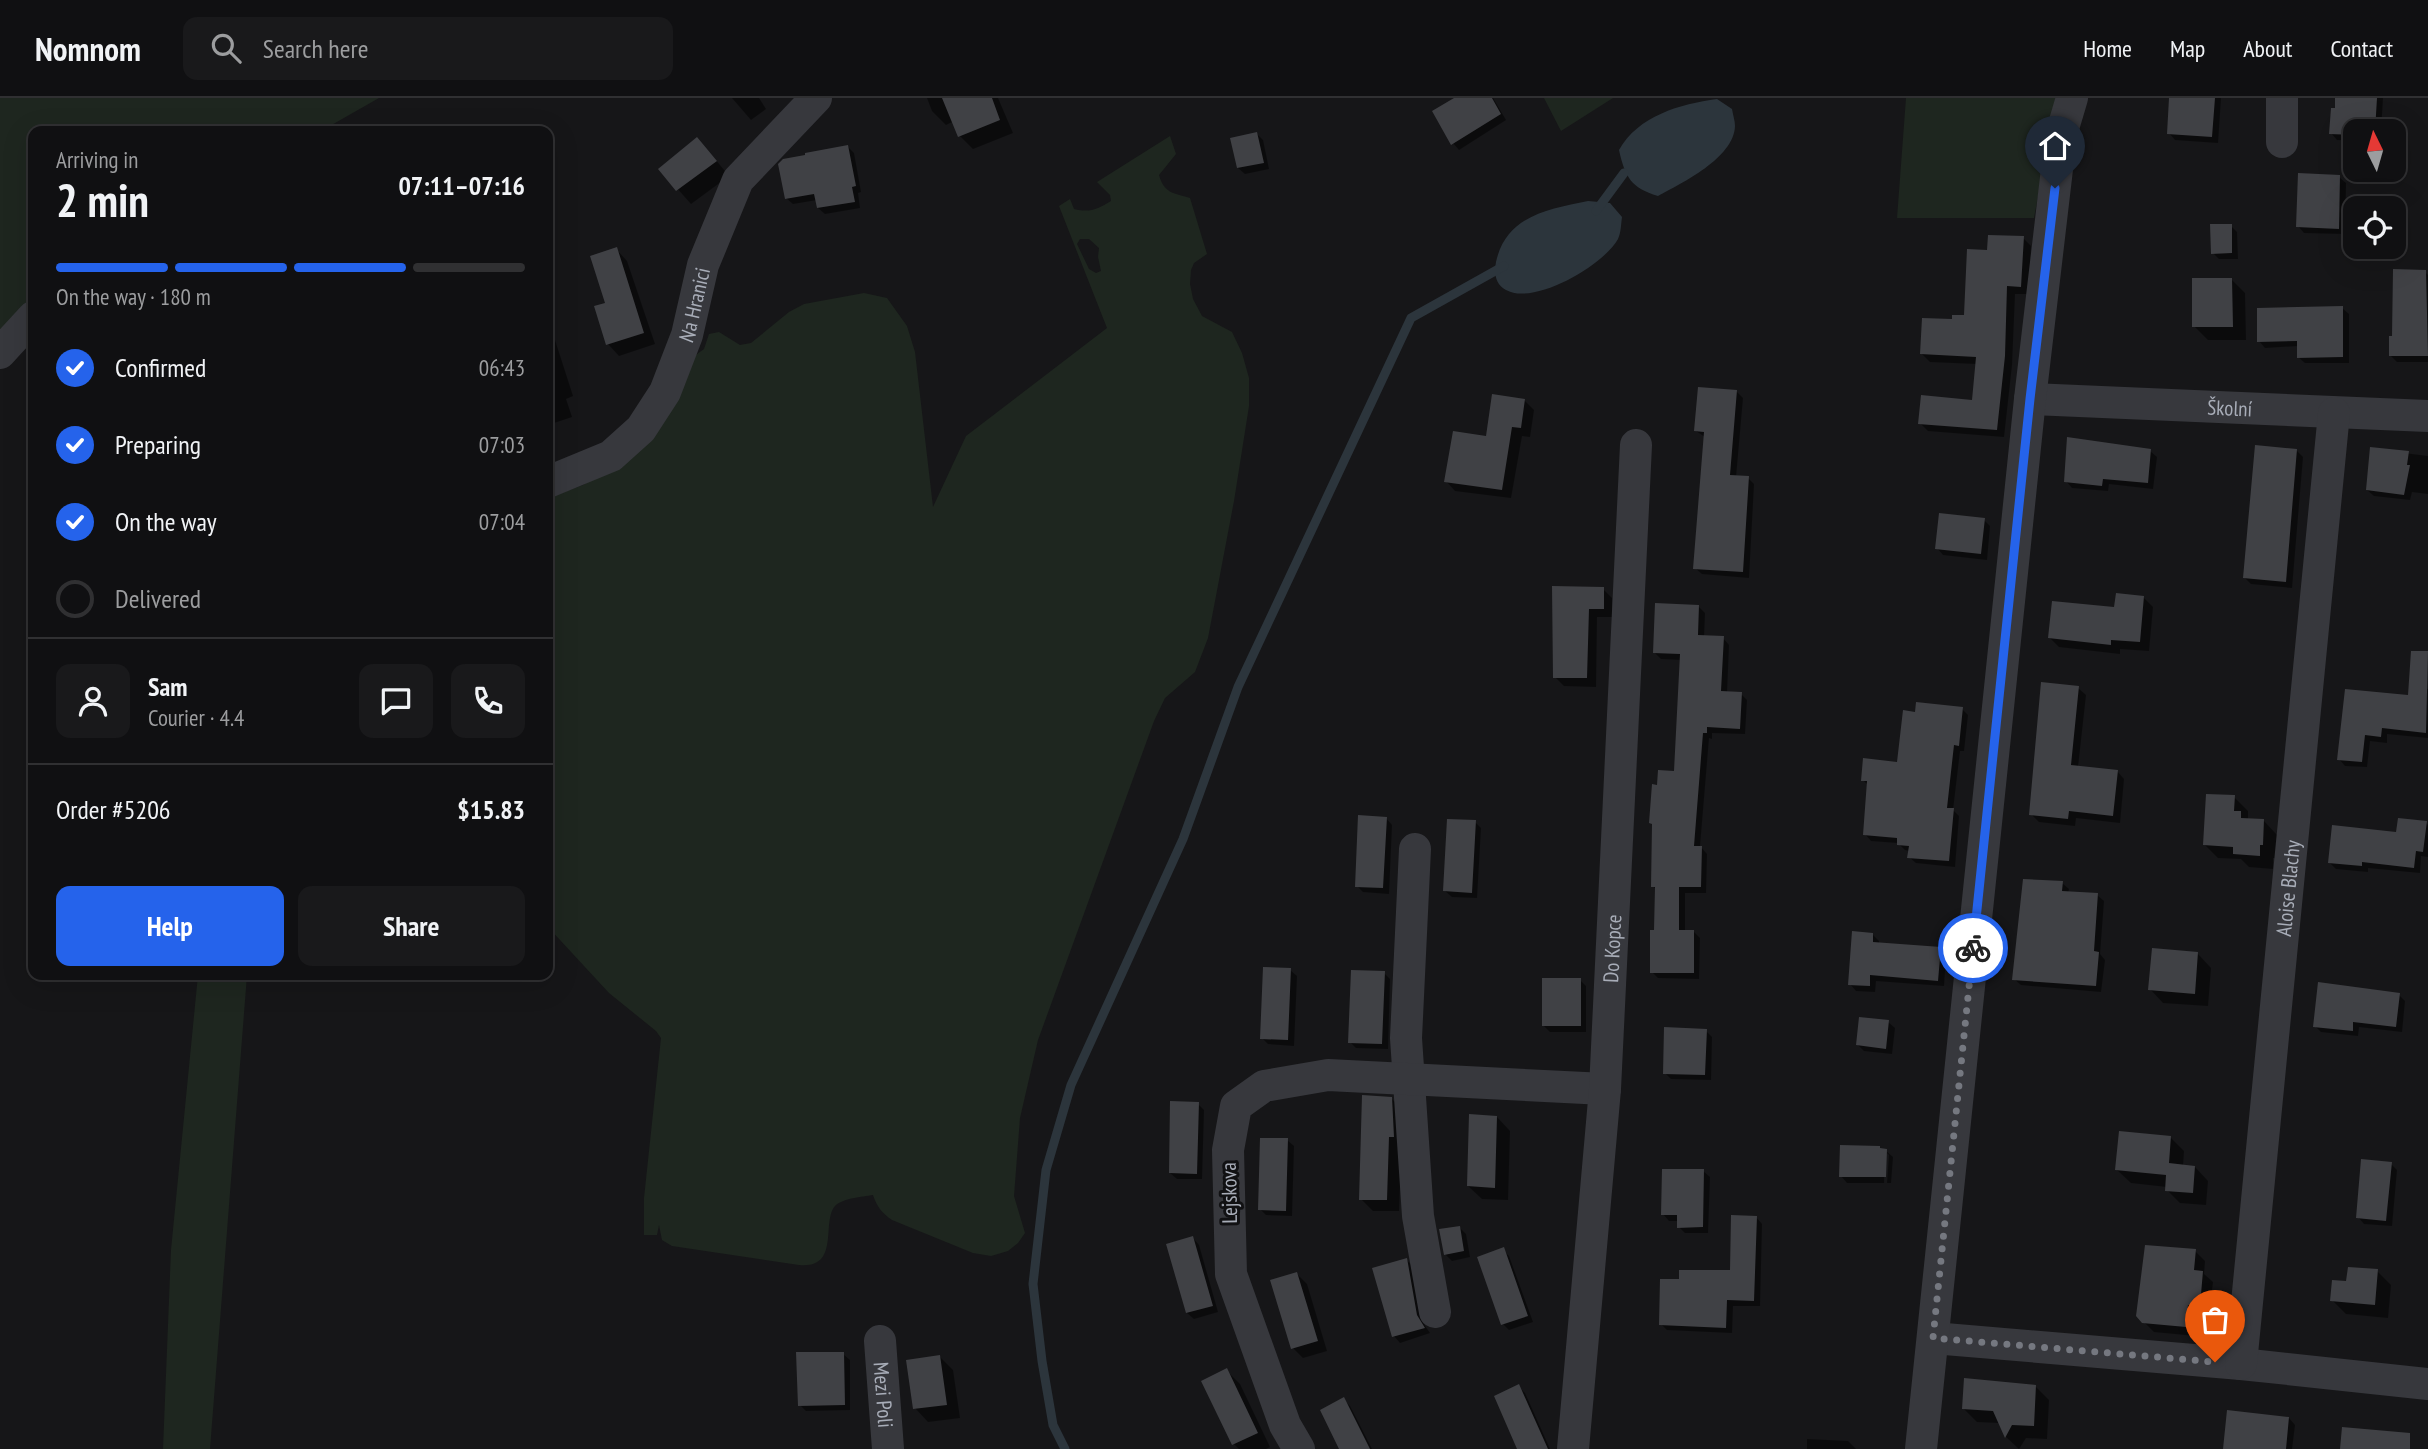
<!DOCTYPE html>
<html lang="en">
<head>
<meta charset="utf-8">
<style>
	:root { --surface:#101012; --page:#19191b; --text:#f1f3f6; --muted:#9c9d9f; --line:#303032; --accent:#2563eb }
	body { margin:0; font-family:"PT Sans Narrow",sans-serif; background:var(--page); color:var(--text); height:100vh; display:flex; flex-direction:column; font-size:26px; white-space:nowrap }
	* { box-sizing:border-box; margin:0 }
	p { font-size:23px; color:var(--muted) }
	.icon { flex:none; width:38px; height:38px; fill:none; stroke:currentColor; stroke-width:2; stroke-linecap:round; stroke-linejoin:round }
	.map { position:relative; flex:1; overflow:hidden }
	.drawer { position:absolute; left:28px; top:28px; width:525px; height:854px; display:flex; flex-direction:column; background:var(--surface); border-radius:14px; box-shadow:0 7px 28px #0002,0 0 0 2px var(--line) }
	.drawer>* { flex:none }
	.needle { width:46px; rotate:355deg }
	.buttons { position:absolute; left:2343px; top:21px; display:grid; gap:14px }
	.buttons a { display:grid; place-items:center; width:63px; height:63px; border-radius:14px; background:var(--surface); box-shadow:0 7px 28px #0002,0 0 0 2px var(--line); font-size:35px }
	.pin { position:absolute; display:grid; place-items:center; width:60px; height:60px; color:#fff; margin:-72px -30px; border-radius:50% 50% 50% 0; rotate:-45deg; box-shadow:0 0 7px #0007 }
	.pin .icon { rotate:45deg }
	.courier { position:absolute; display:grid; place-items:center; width:70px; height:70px; margin:-35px; border:5px solid #2563eb; border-radius:50%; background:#fff; color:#222; box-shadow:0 2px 9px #0007 }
	.summary em { font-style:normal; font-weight:800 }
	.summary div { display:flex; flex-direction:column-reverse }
	.summary { display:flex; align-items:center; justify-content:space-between; height:119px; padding:0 28px }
	h1 { font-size:46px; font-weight:800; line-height:52px }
	.bar { display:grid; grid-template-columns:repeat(4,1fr); gap:10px 7px; align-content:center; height:84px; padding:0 28px }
	.bar i { height:9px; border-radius:5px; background:var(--line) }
	.bar .active { background:var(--accent) }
	.bar p { grid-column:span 4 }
	.line { display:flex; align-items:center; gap:18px; padding:0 28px; border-top:2px solid var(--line) }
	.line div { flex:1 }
	.round { display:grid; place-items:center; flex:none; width:74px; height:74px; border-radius:14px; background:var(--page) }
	ol { padding:0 28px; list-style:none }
	li { display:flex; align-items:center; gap:21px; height:77px }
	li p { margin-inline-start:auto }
	li .icon { padding:7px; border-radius:50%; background:var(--accent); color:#fff; stroke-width:4 }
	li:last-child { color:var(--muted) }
	li i { width:38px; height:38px; border:4px solid var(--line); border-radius:50% }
	.primary-button { display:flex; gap:14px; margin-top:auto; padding:14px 28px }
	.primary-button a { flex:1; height:80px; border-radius:14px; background:var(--accent); color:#fff; font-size:28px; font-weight:800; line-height:80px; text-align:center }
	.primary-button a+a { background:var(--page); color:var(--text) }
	header { display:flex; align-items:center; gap:42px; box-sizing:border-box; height:98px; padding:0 35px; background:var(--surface); border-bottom:2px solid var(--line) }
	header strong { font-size:33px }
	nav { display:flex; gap:38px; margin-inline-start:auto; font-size:24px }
	.search { width:490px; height:63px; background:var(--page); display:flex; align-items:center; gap:18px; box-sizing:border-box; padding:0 24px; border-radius:14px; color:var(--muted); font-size:26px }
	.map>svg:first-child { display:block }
	.green { fill:#1e261f; fill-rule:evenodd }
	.water { fill:#2c353c }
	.shadow { fill:#0007 }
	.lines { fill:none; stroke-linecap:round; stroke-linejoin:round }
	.stream { stroke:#2c353c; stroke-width:9 }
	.building { fill:#404145 }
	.minor { stroke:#37383d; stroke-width:32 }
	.done { stroke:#757880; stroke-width:7; stroke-dasharray:0 12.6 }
	.route { stroke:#2563eb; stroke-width:9 }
	.labels { text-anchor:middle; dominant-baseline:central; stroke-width:6; stroke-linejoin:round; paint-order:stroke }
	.street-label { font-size:21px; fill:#a8adb8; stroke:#111113 }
</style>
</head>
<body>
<header>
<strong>Nomnom</strong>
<div class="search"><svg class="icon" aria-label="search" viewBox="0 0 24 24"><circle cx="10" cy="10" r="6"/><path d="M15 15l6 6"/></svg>Search here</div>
<nav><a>Home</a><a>Map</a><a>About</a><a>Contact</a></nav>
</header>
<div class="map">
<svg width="2428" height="1351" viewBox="0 0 2428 1351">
	<rect width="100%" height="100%" fill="#161618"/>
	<path class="green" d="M0,0H379L321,33H33V201L0,235Z
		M1544,0H1613L1561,33Z
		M1906,0H2056L2034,120H1897Z
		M1170,38L1176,56L1159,77C1164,95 1173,95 1190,100L1207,156L1194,165L1191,172L1190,186L1193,201L1202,218L1232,234L1242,255L1249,280V308L1234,403L1208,540L1195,574L1165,600L1154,623L1038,942L1020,1020L1014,1098L1025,1135L1018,1145L1008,1153L991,1158L973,1155L892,1122C882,1115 877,1109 873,1097C862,1099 843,1100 835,1108C821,1124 841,1171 799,1167L672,1148L662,1142L659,1127L657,1137H644V1100L661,940L656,933L609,895L548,829V400L583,387L617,367L693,259L704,251L709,236L719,234L740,247L751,245L789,214L804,206L864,195L887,200L907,228L915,254L933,409L966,338L1107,230L1059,108L1070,101L1074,111C1090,115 1098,111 1111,103L1110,97L1097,84ZM1080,141H1089L1099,150L1098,159L1101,173L1096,175L1089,171L1077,146Z
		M198,877H247L210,1351H163L171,1152Z"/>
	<path class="water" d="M1717,1L1732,11C1733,17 1735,23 1735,28C1734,60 1682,85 1658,98C1631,90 1625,79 1619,52C1638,18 1680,6 1717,1Z
		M1588,103L1610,105L1622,119C1621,126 1621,135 1618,141C1604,167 1534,208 1506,192C1495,186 1494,175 1496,164C1506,118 1548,111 1588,103Z"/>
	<path class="shadow" d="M732,0H759L766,11L751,22Z
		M927,0H998L1013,35L973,51L960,38L954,23L946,27L932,13Z
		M1458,0H1493L1506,22L1459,52L1453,45Z
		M2171,0H2221L2218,45L2175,42L2169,35Z
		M2337,0H2383L2381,33H2356V43L2337,42L2331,35Z
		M1257,36L1263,42L1269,71L1245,76L1238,70Z
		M848,49L854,55L861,94L858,95L860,110L825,116L818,110L817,102L793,106L786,100Z
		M710,55L729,78L691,106L660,71Z
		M2339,79L2346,85L2345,136L2304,135L2298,128Z
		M2231,128L2237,134L2238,161H2219L2213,155Z
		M2023,140L2031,148L2029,196H2015L2012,267L2004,339L1928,333L1920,325L1973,304L1977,266L1930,264L1922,256L1954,223L1966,219L1989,154Z
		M616,151L627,163L655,246L619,258L608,246L607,206Z
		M2425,174L2428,177V264H2397L2391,258L2394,239Z
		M2231,181L2245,195L2246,242H2208L2194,228Z
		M2342,210L2349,216V265H2305L2298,259V248L2265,250L2259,243Z
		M548,235L555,242L573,298L566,301L572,319L548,327Z
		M1736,293L1743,300L1736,379L1748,380L1754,386L1749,480L1702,476L1695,470L1705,339L1696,333Z
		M1524,302L1534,312L1530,339L1522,338L1511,400L1455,393L1446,383Z
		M2372,351L2428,358V396L2412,394L2410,402L2374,398L2367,392Z
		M2150,353L2157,359L2153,391L2109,386L2108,393L2072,390L2066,383Z
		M2297,353L2303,359L2292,490L2251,486L2245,480Z
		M1984,422L1990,428L1987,462L1943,457L1937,450Z
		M1554,490L1603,491L1612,500V519H1597L1596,589L1564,588L1555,579Z
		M2143,499L2153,509L2149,553L2120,551V556L2059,549L2050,540Z
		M1698,508L1705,515L1704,539L1723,540L1729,547L1727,595L1741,596L1747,602L1745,636L1712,635V641L1709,640L1700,748L1707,756L1706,795H1685V834H1694L1700,840L1699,881L1658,880L1652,874L1655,834L1657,792L1653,788L1658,689L1675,675L1681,562L1661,561L1655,555Z
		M2410,589L2428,591V640L2387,636V645L2370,643L2367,669L2345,668L2339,661L2347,593L2409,599Z
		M2078,590L2086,597L2078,669L2117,673L2124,681L2120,725L2076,720L2075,728L2039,724L2031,716Z
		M1962,611L1968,617L1964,653H1960L1953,712L1959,718L1955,769L1916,765L1909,759L1910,753L1905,752L1898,745L1871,743L1865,736L1869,688L1863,682L1898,666L1917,616Z
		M2234,699L2248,713V722L2264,723L2277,737L2276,760H2273V771L2249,769L2241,761L2218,760L2205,747Z
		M1386,720L1392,727L1389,796L1363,794L1357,788Z
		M1475,724L1481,730L1477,800L1452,799L1445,793Z
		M2426,725L2428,727V759L2421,758L2420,775L2368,770V774L2336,771L2330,765Z
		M2062,785L2069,791L2068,795L2097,797L2104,803L2100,856L2105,862L2101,894L2021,887L2014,881Z
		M1873,837L1879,843V847L1940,851L1946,857L1944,888L1876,883L1875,894L1856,893L1850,886Z
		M2198,856L2211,870L2208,908L2163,905L2150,891Z
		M1290,872L1297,878L1294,948L1268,946L1262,940Z
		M1384,875L1390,881L1388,951L1356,950L1350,944Z
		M1580,882L1586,888V934H1550L1544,928Z
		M2399,897L2405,903L2402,934L2359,929L2358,938L2321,934L2315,928Z
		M1888,924L1895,930L1892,956L1864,953L1858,947Z
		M1706,933L1712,939L1711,982L1671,981L1665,975Z
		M1391,1000L1403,1012L1399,1113H1373L1361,1101Z
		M1198,1006L1204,1012L1202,1081H1177L1170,1075Z
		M1497,1019L1510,1033L1508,1102L1482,1101L1468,1088Z
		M2171,1040L2184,1053L2183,1068L2195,1069L2208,1083L2206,1107L2180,1105L2167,1092V1089L2131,1085L2117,1072Z
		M1287,1042L1294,1048L1292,1118L1266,1117L1260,1111Z
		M1885,1053L1884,1085H1847L1841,1078L1886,1053L1893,1059L1891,1085H1887L1889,1057Z
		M2391,1066L2397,1072L2392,1128L2364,1126L2358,1119Z
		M1703,1073L1710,1079L1708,1135H1685L1679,1129V1123H1669L1663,1116Z
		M1756,1119L1762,1126L1760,1208H1733L1732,1235L1667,1232L1661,1226L1680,1183L1732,1174Z
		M1460,1130L1466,1136L1470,1159L1452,1163L1445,1156Z
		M1193,1140L1199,1147L1218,1214L1194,1221L1187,1215Z
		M1503,1152L1509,1158L1533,1224L1509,1232L1503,1226Z
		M2195,1153L2205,1163L2204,1176L2213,1184L2209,1217H2197L2196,1238L2154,1234L2143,1223Z
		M1406,1162L1413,1168L1423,1225L1430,1235L1400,1245L1394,1238Z
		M2377,1173L2391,1187L2388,1220L2346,1216L2332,1202L2348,1185Z
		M1297,1176L1307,1186L1327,1253L1303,1260L1293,1250Z
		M843,1256L850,1262V1312L806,1313L800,1307Z
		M940,1259L953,1272L960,1320L928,1324L915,1310Z
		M1226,1272L1240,1286L1270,1349L1266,1351H1239L1234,1346L1204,1283Z
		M1519,1289L1525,1295L1550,1351H1519Z
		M2036,1289L2049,1302L2047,1341L2026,1340L2019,1351L2006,1339L2000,1325L1977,1324L1963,1310Z
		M1344,1302L1350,1308L1372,1351H1341Z
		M2289,1320L2295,1327L2292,1351H2225Z
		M1807,1341L1848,1343L1856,1351H1807Z"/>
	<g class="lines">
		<path class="stream" d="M1596,113L1624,75
			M1065,1351L1053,1327L1042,1263L1033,1186L1046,1072L1071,987L1183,741L1238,589L1411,220L1504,168"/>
	</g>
	<path class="building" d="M942,0H992L1000,22L958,39Z
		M1454,0H1492L1501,16L1451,47L1432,13Z
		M2169,0H2215L2212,39L2167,36Z
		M2335,0H2377L2375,33H2356V37L2329,36L2331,10H2335Z
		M1257,34L1264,65L1237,70L1230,40Z
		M697,39L717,63L676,93L658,71Z
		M848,47L856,88L852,89L855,104L817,110L814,96L785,101L778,66L783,61L805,57V55Z
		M2298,75L2340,77L2339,131L2296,129Z
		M2210,126H2232V155L2211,156Z
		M1988,137L2024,138L2021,189L2007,188L2005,258L1997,332L1918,326L1921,297L1972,302L1976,259L1920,256L1922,220L1952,221V217H1964L1967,151L1987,152Z
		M617,149L644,235L606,247L594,208L605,205L590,158Z
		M2393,171L2426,172L2428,258H2389V238H2392Z
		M2192,180H2232L2233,229H2192Z
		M2343,208V259L2297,260V243L2257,244V210Z
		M1698,289L1737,292L1730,377L1749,378L1743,474L1693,471L1704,334L1694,333Z
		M1492,296L1525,301L1521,330L1512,329L1502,392L1444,384L1453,333L1486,338Z
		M2067,339L2151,351L2148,385L2103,381L2102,388L2064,384Z
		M2255,347L2297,351L2286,484L2243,480Z
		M2370,349L2409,353L2407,367H2410L2404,397L2366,392Z
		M1939,415L1985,420L1981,456L1935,451Z
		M1552,488L1604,489V511H1589L1587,580H1553Z
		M2116,495L2144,498L2140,544L2111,542V547L2048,540L2052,503L2114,509Z
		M1655,505L1699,507L1698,537L1724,538L1721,593L1742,594L1740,631L1707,629V635H1703L1694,748H1702L1701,789H1679V832H1694V875H1650V832H1654L1655,789H1651L1652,726L1649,725L1652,686L1657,687L1658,672L1674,673L1680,556L1653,555Z
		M2411,553H2428L2426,635L2382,630L2381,639L2365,637L2362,664L2337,662L2345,591L2408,597Z
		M2041,584L2079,588L2071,667L2118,672L2113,718L2069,713L2068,721L2029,717Z
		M1916,604L1963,609L1959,648L1954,647L1947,710H1954L1949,763L1907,760L1909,748L1897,747V740L1863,737L1867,683H1861L1863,660L1897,664L1903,612L1915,614Z
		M2206,696L2235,697L2234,713H2241V720L2264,721L2263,747H2260V758L2233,756V749L2203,747Z
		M1358,717L1387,719L1383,790L1355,789Z
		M2398,720L2427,723L2423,754L2416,753L2414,770L2362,764V768L2328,765L2332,727L2396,734Z
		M1447,721L1476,722L1472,795L1443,793Z
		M2023,781L2063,783L2062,793L2098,795L2094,853L2099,854L2096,888L2012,882Z
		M1852,833L1873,835V844L1941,849L1938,883L1870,877V888L1848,887Z
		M2152,850L2198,854L2195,896L2148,892Z
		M1263,869L1291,870L1288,942L1260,941Z
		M1351,872L1385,873L1382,946L1348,945Z
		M1542,880H1581V928H1542Z
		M2318,884L2400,895L2396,929L2353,924V933L2313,929Z
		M1859,919L1889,922L1886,951L1856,947Z
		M1664,929L1707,931L1705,977L1663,976Z
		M1362,997L1392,999L1394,1039H1389L1387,1102H1359Z
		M1170,1003L1199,1004L1197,1076L1169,1075Z
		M1469,1016L1497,1018L1495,1090L1467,1088Z
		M2119,1033L2171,1038L2169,1065L2195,1068L2193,1095L2165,1093L2166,1077L2115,1072Z
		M1260,1040H1288L1286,1113L1258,1112Z
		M1840,1047L1880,1048V1050L1887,1051L1886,1079H1839Z
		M2361,1061L2392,1064L2386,1123L2356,1120Z
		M1662,1071H1704L1703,1129L1677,1130V1117H1661Z
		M1731,1117L1757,1118L1754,1203L1727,1202L1726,1230L1659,1227L1660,1181H1679V1172H1730Z
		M1460,1128L1464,1153L1444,1157L1439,1131Z
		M1193,1138L1213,1208L1186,1215L1166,1146Z
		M2145,1147L2196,1151L2194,1172L2203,1173L2200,1208L2188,1207L2186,1229L2142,1225L2136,1218Z
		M1504,1149L1528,1218L1501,1227L1477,1159Z
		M1407,1160L1417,1217L1425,1230L1392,1239L1372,1170Z
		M2348,1169L2378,1171L2375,1207L2330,1203L2332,1182L2346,1183Z
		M1297,1174L1318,1243L1291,1251L1270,1182Z
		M796,1254H844L845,1307L798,1308Z
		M940,1257L947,1307L913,1311L906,1262Z
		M1227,1270L1258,1335L1232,1347L1201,1283Z
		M1964,1280L2036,1287L2034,1328L2012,1327L2005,1340L1993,1313L1962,1311Z
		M1519,1286L1548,1351H1517L1494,1298Z
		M1344,1299L1370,1351H1339L1320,1312Z
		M2227,1312L2289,1319L2286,1351H2223Z
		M2342,1329L2410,1335V1351H2340Z"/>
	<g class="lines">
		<g class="minor">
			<path d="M2282,0V44"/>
			<path d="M0,255L33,219"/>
			<path id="s1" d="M2030,301L2428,318"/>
			<path id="s2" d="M548,384L611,358L641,331L665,294L687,237L703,167L738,82L816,0"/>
			<path d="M1415,751L1406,940L1418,1118L1435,1214"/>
			<path d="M1933,1240L2241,1266L2428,1286"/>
			<path id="s3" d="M880,1243L888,1351"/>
			<path id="s4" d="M2241,1266L2334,315"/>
			<path d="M1299,1351L1285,1327L1231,1176L1228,1052L1236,1008L1264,988L1328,977L1605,991"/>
			<path id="s5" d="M1573,1351L1605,991L1636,347"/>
			<path d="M1921,1351L2030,301L2061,37L2072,0"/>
		</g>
	</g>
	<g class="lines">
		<path class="done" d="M1973,850L1933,1240L2215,1264"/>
		<path class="route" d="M1973,850L2030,301L2055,90"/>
	</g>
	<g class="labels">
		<g class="street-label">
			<text stroke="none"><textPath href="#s2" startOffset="245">Na Hranici</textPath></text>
			<text stroke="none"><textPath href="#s1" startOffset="200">Školní</textPath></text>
			<text stroke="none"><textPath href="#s4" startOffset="478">Aloise Blachy</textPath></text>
			<text stroke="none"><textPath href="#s5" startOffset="502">Do Kopce</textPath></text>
			<text transform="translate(1229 1095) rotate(-91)">Lejskova</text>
			<text stroke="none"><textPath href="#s3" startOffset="54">Mezi Poli</textPath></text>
		</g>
	</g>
</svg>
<div class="buttons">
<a><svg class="needle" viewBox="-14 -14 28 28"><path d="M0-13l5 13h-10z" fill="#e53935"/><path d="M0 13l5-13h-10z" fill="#9c9d9f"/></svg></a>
<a><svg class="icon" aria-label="locate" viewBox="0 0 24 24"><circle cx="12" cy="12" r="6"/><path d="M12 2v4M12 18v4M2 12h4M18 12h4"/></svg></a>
</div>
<div class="pin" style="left:2215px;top:1264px;background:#ea580c"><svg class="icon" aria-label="bag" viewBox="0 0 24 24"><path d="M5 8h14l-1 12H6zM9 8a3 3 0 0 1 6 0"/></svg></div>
<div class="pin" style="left:2055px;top:90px;background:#1f2937"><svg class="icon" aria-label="home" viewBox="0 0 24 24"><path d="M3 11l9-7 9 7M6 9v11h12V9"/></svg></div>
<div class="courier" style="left:1973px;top:850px"><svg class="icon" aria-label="bike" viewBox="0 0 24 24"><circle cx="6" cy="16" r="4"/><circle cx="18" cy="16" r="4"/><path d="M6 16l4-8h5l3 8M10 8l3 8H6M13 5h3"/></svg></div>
<section class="drawer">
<div class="summary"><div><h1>2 min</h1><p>Arriving in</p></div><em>07:11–07:16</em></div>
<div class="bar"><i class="active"></i><i class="active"></i><i class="active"></i><i></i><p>On the way · 180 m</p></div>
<ol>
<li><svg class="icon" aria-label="check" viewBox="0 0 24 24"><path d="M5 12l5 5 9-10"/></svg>Confirmed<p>06:43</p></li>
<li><svg class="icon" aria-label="check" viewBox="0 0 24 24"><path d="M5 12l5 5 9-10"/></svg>Preparing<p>07:03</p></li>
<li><svg class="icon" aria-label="check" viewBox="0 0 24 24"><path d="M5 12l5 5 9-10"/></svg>On the way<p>07:04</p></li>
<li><i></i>Delivered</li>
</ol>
<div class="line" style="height:126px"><a class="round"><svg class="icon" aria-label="person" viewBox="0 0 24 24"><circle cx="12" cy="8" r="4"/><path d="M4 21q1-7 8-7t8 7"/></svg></a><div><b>Sam</b><p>Courier · 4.4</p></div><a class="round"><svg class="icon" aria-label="chat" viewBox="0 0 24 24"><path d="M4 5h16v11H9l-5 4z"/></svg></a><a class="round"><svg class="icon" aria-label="phone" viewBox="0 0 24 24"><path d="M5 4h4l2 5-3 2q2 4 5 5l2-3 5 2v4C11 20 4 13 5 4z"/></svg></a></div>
<div class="line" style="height:91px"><div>Order #5206</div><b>$15.83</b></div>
<div class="primary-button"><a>Help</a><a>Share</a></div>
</section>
</div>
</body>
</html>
